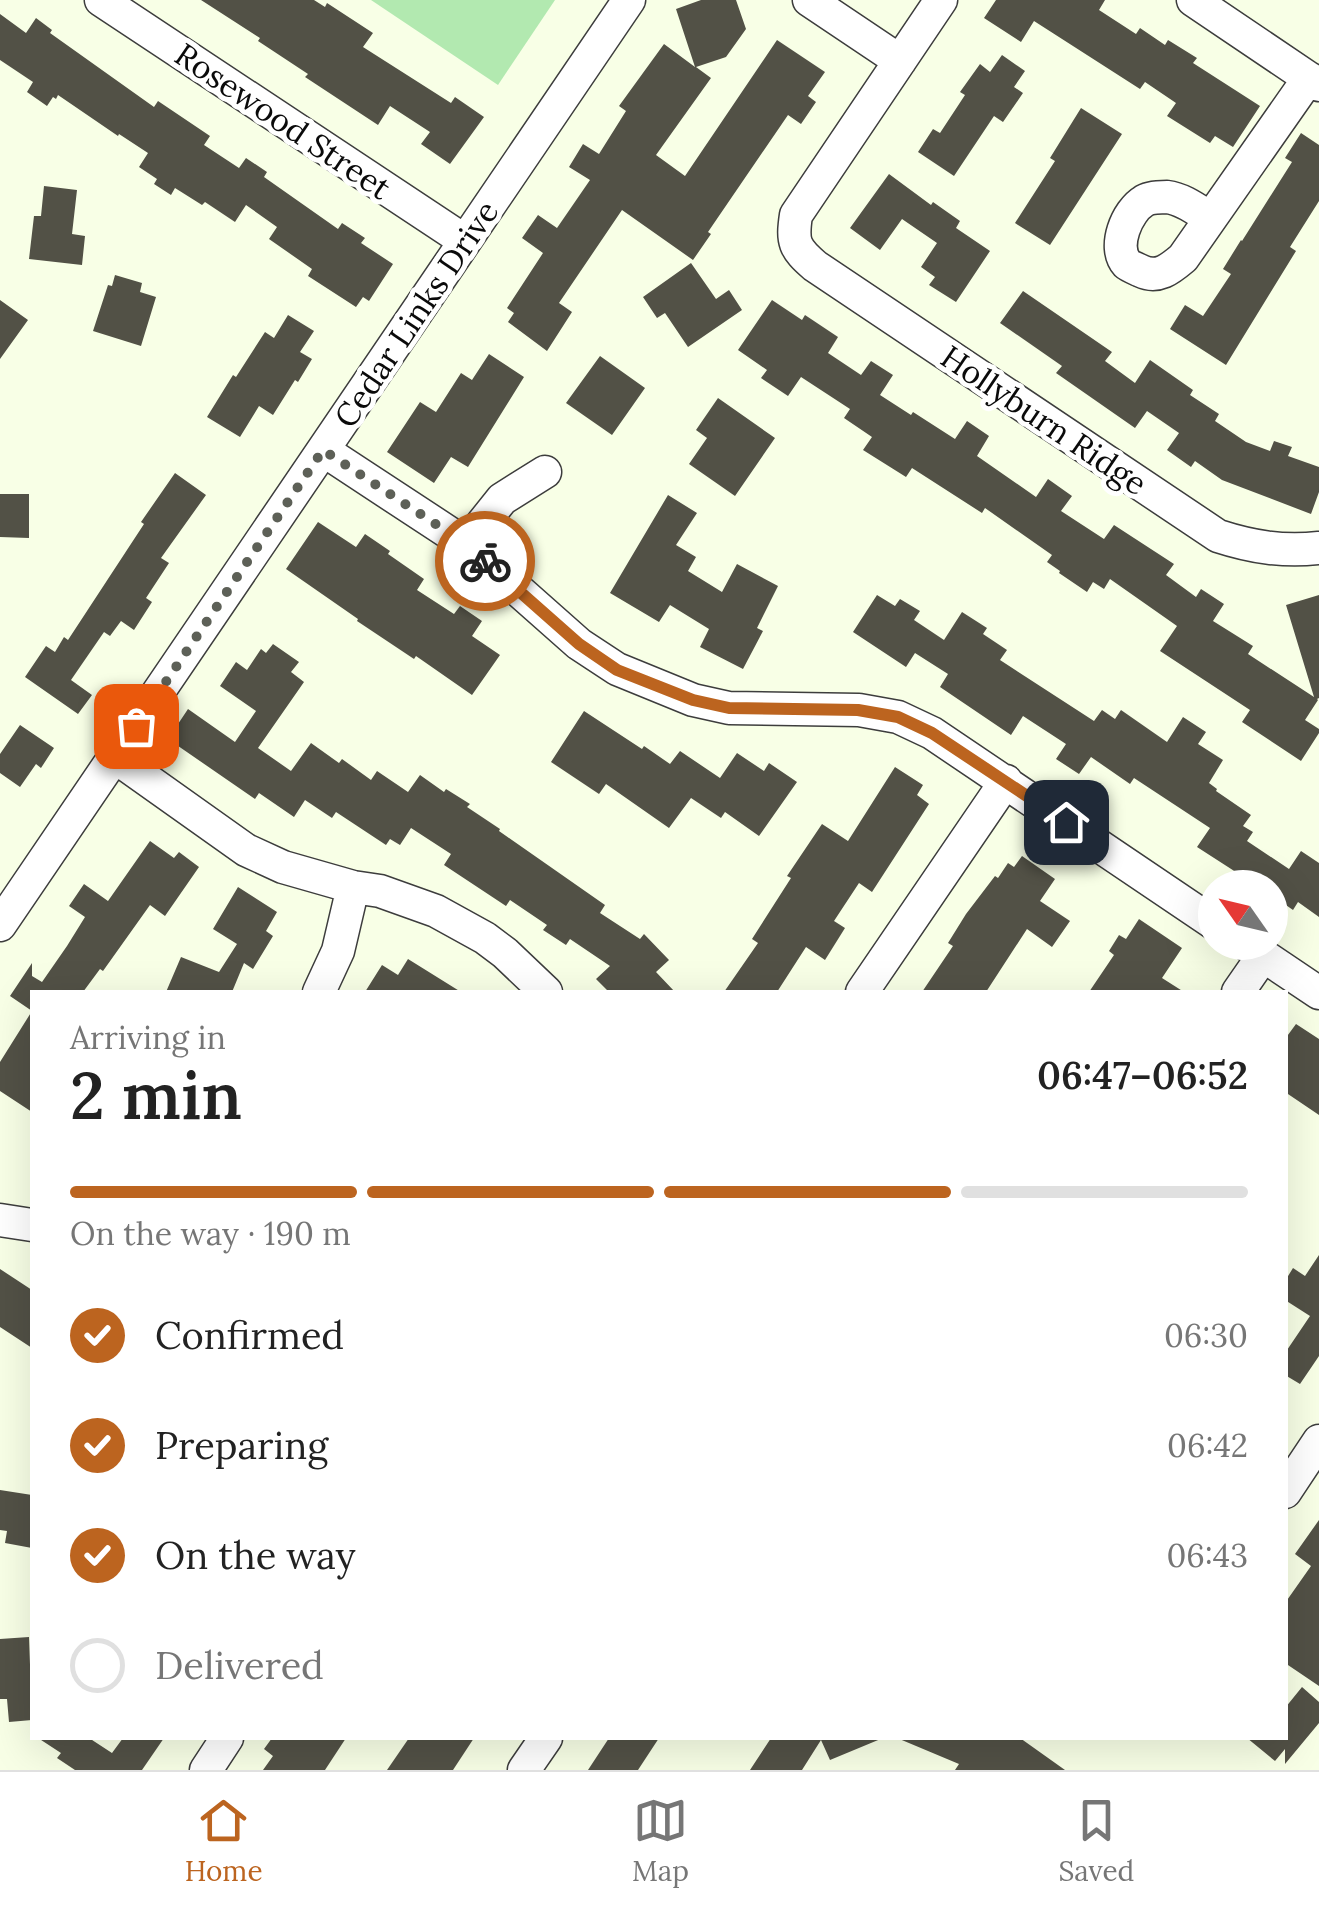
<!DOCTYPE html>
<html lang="en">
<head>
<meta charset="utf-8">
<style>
	:root { --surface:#fff; --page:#f6f6f6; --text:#222; --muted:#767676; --line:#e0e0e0; --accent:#bc641f }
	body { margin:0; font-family:Lora,serif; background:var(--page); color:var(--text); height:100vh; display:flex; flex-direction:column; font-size:38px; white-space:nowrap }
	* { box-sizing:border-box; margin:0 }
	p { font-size:32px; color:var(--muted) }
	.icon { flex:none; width:55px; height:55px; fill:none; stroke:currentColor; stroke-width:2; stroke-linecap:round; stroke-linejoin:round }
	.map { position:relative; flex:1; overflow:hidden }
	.side { position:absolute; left:30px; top:990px; width:1258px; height:750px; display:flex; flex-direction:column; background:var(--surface); border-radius:0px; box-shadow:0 10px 40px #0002 }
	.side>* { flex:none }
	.needle { width:65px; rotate:304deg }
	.controls { position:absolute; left:1198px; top:870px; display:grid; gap:20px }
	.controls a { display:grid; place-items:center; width:90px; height:90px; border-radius:50%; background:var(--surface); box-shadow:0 10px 40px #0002; font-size:50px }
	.pin { position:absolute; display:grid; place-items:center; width:85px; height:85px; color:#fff; margin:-42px; border-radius:20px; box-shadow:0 5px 15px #0006 }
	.courier { position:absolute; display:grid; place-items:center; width:100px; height:100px; margin:-50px; border:8px solid #bc641f; border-radius:50%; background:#fff; color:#222; box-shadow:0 2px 12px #0007 }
	.headline em { font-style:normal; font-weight:600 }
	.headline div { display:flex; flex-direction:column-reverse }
	.headline { display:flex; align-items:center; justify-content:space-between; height:170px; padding:0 40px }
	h1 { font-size:65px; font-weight:600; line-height:75px }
	.bar { display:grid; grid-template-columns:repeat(4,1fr); gap:15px 10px; align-content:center; height:120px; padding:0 40px }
	.bar i { height:12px; border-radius:8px; background:var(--line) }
	.bar .current { background:var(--accent) }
	.bar p { grid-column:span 4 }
	ol { padding:0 40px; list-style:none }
	li { display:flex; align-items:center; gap:30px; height:110px }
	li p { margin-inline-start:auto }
	li .icon { padding:10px; border-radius:50%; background:var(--accent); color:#fff; stroke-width:4 }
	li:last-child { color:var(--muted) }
	li i { width:55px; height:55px; border:5px solid var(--line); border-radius:50% }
	.dock { display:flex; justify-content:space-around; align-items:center; height:140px; border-top:2px solid var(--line); background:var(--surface); font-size:28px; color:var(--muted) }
	.dock a { display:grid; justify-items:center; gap:5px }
	.dock .current { color:var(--accent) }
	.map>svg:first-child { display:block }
	.green { fill:#b2e9b0 }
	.building { fill:#525146 }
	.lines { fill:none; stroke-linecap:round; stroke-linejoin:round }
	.minor-casing { stroke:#3d3d3d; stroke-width:35 }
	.minor { stroke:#fff; stroke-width:32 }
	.done { stroke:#5d6057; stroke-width:10; stroke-dasharray:0 18 }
	.route { stroke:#bc641f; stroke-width:12 }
	.labels { text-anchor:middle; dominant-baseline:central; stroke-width:10; stroke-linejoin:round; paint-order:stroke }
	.street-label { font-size:32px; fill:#0a0a0a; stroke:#fff }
</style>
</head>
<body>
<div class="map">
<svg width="1319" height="1770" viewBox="0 0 1319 1770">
	<rect width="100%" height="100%" fill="#f8ffe6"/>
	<path class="green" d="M371,0H555L498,85Z"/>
	<path class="building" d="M201,0H314L325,7L327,3L373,33L363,47L451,103L455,97L484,117L450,164L421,144L430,132L390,106L378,125L305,77L308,74L258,41L260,38Z
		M701,0H736L746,29L726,57L696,67L711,78L656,155L685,176L777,40L825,72L808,96L816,102L801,124L788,115L708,232L711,234L693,260L622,210L559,303L572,312L547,351L508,322L514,313L507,308L543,253L522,238L538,215L557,228L590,180L569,167L583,144L599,154L626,111L619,106L664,44L695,67L676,9Z
		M996,0H1105L1099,10L1136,34L1140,28L1165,45L1168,40L1197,58L1193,63L1260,106L1233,147L1215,136L1210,143L1167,116L1176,103L1145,82L1140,89L1034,21L1021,42L984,18Z
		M0,14L26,33L36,18L52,30L50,33L154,107L158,101L210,136L204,145L239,168L246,158L267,172L264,177L338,229L342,223L365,238L361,243L393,264L369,301L363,297L356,307L308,276L312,269L269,239L277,227L246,205L235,222L205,202L202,205L175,188L171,195L154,184L157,179L139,167L148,153L119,134L118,136L58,95L56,99L53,97L47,106L27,92L33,82L0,60Z
		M1002,55L1025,71L1014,87L1023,93L1003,122L994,116L954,176L918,152L933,129L940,133L965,95L960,92L980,64L990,72Z
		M1081,108L1122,134L1050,245L1015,223L1055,161L1050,158Z
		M1301,133L1319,145V201L1290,247L1296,251L1226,365L1170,329L1185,305L1203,316L1231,274L1223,269L1241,240L1242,241L1292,162L1285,158Z
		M889,174L931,205L933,202L960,221L956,228L990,251L956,302L929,285L935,277L921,267L937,243L902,219L880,250L850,228Z
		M44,186L77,190L72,234L85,236L82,265L29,259L34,216H41Z
		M691,263L716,299L729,290L742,310L688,347L665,313L657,318L643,297Z
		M115,275L142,283L140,292L156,297L141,346L93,331L108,285L112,286Z
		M1023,291L1112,352L1105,361L1135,383L1150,360L1193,390L1190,395L1219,414L1215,421L1246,442L1270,451L1274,441L1292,447L1288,456L1319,467V492L1311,514L1222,480L1195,461L1191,467L1167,450L1179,433L1147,411L1135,428L1056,373L1062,366L1000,323Z
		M0,300L28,320L0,359Z
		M772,300L802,320L805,315L838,337L828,353L861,375L871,361L893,375L880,395L911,415L913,412L955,439L967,421L989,436L977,456L1036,497L1048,479L1072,496L1061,511L1104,539L1114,525L1174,564L1166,575L1196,597L1201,589L1224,604L1213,621L1253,646L1248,654L1314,697L1286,605L1319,595V698L1317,699L1318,700L1305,720L1319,729V733L1301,761L1242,722L1250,710L1160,651L1177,626L1110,579L1104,589L1093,582L1087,592L1059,573L1060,571L1047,562L1052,555L985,508L982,513L912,468L906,477L863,450L872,437L844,418L850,409L801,377L788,396L761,378L767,370L738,350Z
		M288,315L314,331L300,352L312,359L298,382L295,380L273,415L259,406L240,437L207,417L233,375L236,377L265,332L274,338Z
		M489,354L524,377L468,467L451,457L434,483L387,452L420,402L436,412L461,373L472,380Z
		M600,356L645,388L612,435L566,403Z
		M718,398L775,438L735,496L689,464L707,438L696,430Z
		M175,473L206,495L161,558L169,563L146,598L152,602L134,630L121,621L110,636L104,632L71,680L92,695L78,714L25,677L46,646L55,652L64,637L68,640L144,524L141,522Z
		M0,494H29V538L0,537Z
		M668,495L697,513L676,545L696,557L688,571L722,592L737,564L778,586L757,628L763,631L743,669L700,647L709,629L670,605L659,622L610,593Z
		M318,522L356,547L365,534L390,551L388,554L424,579L417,590L454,614L460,606L482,621L472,636L500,655L472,695L416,656L414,659L357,621L358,619L286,569Z
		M877,595L895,606L900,599L920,611L914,620L944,640L962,612L987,628L983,634L1007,650L1000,660L1094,721L1102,710L1115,719L1121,710L1167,742L1183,717L1206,732L1198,744L1223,760L1209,783L1217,789L1216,791L1251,815L1243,826L1253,832L1247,841L1289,869L1301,851L1319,863V917L1298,902L1293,910L1270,894V888H1234L1242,876L1197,847L1210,828L1134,778L1130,784L1091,757L1079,774L1056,759L1066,744L1023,716L1011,735L940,687L948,674L915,653L906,667L853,632Z
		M273,644L299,662L291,672L304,682L258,748L291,771L311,743L339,763L342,759L371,780L377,771L408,792L420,775L444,792L446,789L470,804L467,807L500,829L499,831L605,905L600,913L640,939L644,934L669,960L656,972L675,992H609L596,979L610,966L570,939L566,945L543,930L547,925L510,900L506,906L444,865L451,854L411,828L400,845L390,839L386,845L336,812L332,818L305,800L294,817L259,793L255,799L168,739L188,709L235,742L256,711L220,686L236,662L247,670L261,649L266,653Z
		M584,711L642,749L644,746L670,764L680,751L720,778L737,753L764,771L769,763L797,782L759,836L725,812L721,818L691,798L669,828L606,784L599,794L551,762Z
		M20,725L54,748L41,768L36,764L20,787L0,773V754Z
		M895,767L923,785L917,795L929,804L872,892L859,883L834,921L845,928L825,960L806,947L777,992H724L758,943L752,939L791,878L787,876L822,824L848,841Z
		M150,841L174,858L179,852L199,867L165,916L150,905L103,971L100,969L83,992H32V1112L0,1091V1062L32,1011L10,996L32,963V976L42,982L67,946L85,917L69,906L84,884L108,901Z
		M1022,856L1055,879L1040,901L1070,921L1052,947L1027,929L986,992H922L953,946L948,943L966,914L995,876L998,878L1008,863L1014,867Z
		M238,887L277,912L266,931L273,936L253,969L244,963L232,992H166L181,957L219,972L237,944L213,929Z
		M1139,919L1182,948L1162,978L1184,992H1089L1114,955L1109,951L1119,935L1126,939Z
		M408,959L461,992H365L382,965L398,975Z
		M1296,1024L1319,1039V1115L1285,1092V1039Z
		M1319,1255V1356L1300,1384L1285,1375V1353L1310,1316L1285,1300V1281L1293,1268L1305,1276Z
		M0,1269L32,1290V1348L0,1327Z
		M0,1490L32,1495V1548L5,1543L7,1531L0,1530Z
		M1319,1520V1686L1285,1663V1603L1311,1566L1295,1554Z
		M29,1637L32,1720L9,1722L7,1699H0V1639Z
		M1302,1687L1319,1702V1723L1285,1764V1749L1275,1761L1247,1738H1285V1708Z
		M38,1738H89L112,1753L123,1738H164L142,1770H75L57,1758L61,1753Z
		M272,1738H346L325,1770H263L273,1756L264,1749Z
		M409,1738H474L453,1770H387Z
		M609,1738H659L638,1770H588Z
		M771,1738H883L830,1760L821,1740L802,1770H750Z
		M897,1738H1020L1065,1770H955L959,1764Z"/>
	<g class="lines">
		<defs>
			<path id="minor" d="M101,0L465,241
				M809,0L900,61
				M941,0L796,215C792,242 794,248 815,266L1218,536C1252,547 1283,552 1319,548
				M1193,0L1319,85
				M1210,218C1197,210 1183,199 1167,197C1162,197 1149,197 1144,201C1127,211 1112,247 1127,264C1129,266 1139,270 1141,271C1158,279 1170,269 1183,258L1309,78
				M323,450L466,544L579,644L617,669L693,700L729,708L859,710L898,717L932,733L1215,924
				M466,544L502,499L545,472
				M115,757L246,850L283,867L353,887L380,891L436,911L485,938L505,953L546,992
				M0,925L629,0
				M1243,942L1319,993
				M319,992L338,951L353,887
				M862,992L1006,781
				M1238,992L1263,956
				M0,1220L32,1225
				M1285,1492L1319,1441
				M206,1770L227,1738
				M524,1770L546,1738"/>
		</defs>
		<use href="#minor" class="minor-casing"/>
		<use href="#minor" class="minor"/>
	</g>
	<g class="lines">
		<path class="done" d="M136,726L323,450L466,544L485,561"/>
		<path class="route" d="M485,561L579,644L617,670L693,700L729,708L858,710L898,717L932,733L1066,822"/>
	</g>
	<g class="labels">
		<g class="street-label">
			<text transform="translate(283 121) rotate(34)">Rosewood Street</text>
			<text transform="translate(416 314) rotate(-56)">Cedar Links Drive</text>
			<text transform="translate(1044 420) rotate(34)">Hollyburn Ridge</text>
		</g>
	</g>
</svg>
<div class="controls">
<a><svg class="needle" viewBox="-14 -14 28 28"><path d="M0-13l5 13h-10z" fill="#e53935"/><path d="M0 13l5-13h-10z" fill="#767676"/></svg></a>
</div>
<div class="pin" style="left:136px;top:726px;background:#ea580c"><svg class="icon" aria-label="bag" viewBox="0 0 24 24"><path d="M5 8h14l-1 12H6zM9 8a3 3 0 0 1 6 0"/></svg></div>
<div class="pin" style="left:1066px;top:822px;background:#1f2937"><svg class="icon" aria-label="home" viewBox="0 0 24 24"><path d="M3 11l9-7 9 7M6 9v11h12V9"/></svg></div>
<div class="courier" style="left:485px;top:561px"><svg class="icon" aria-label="bike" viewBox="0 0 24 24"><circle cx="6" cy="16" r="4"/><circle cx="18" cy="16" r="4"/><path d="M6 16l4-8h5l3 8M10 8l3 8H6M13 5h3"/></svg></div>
<section class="side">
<div class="headline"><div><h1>2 min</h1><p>Arriving in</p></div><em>06:47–06:52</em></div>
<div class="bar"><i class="current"></i><i class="current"></i><i class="current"></i><i></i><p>On the way · 190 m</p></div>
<ol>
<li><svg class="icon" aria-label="check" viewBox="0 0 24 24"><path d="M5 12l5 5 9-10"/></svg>Confirmed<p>06:30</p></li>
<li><svg class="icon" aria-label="check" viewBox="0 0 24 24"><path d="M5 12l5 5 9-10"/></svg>Preparing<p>06:42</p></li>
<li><svg class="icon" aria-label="check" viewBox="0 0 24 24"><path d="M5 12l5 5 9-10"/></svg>On the way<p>06:43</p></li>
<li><i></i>Delivered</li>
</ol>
</section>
</div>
<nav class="dock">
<a class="current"><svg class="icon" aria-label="home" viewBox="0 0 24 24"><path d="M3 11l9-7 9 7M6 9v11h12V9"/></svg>Home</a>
<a><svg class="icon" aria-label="map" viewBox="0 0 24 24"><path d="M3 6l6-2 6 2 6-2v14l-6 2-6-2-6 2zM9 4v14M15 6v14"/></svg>Map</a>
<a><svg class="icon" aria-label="saved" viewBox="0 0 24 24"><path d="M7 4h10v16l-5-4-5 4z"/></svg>Saved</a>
</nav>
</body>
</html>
